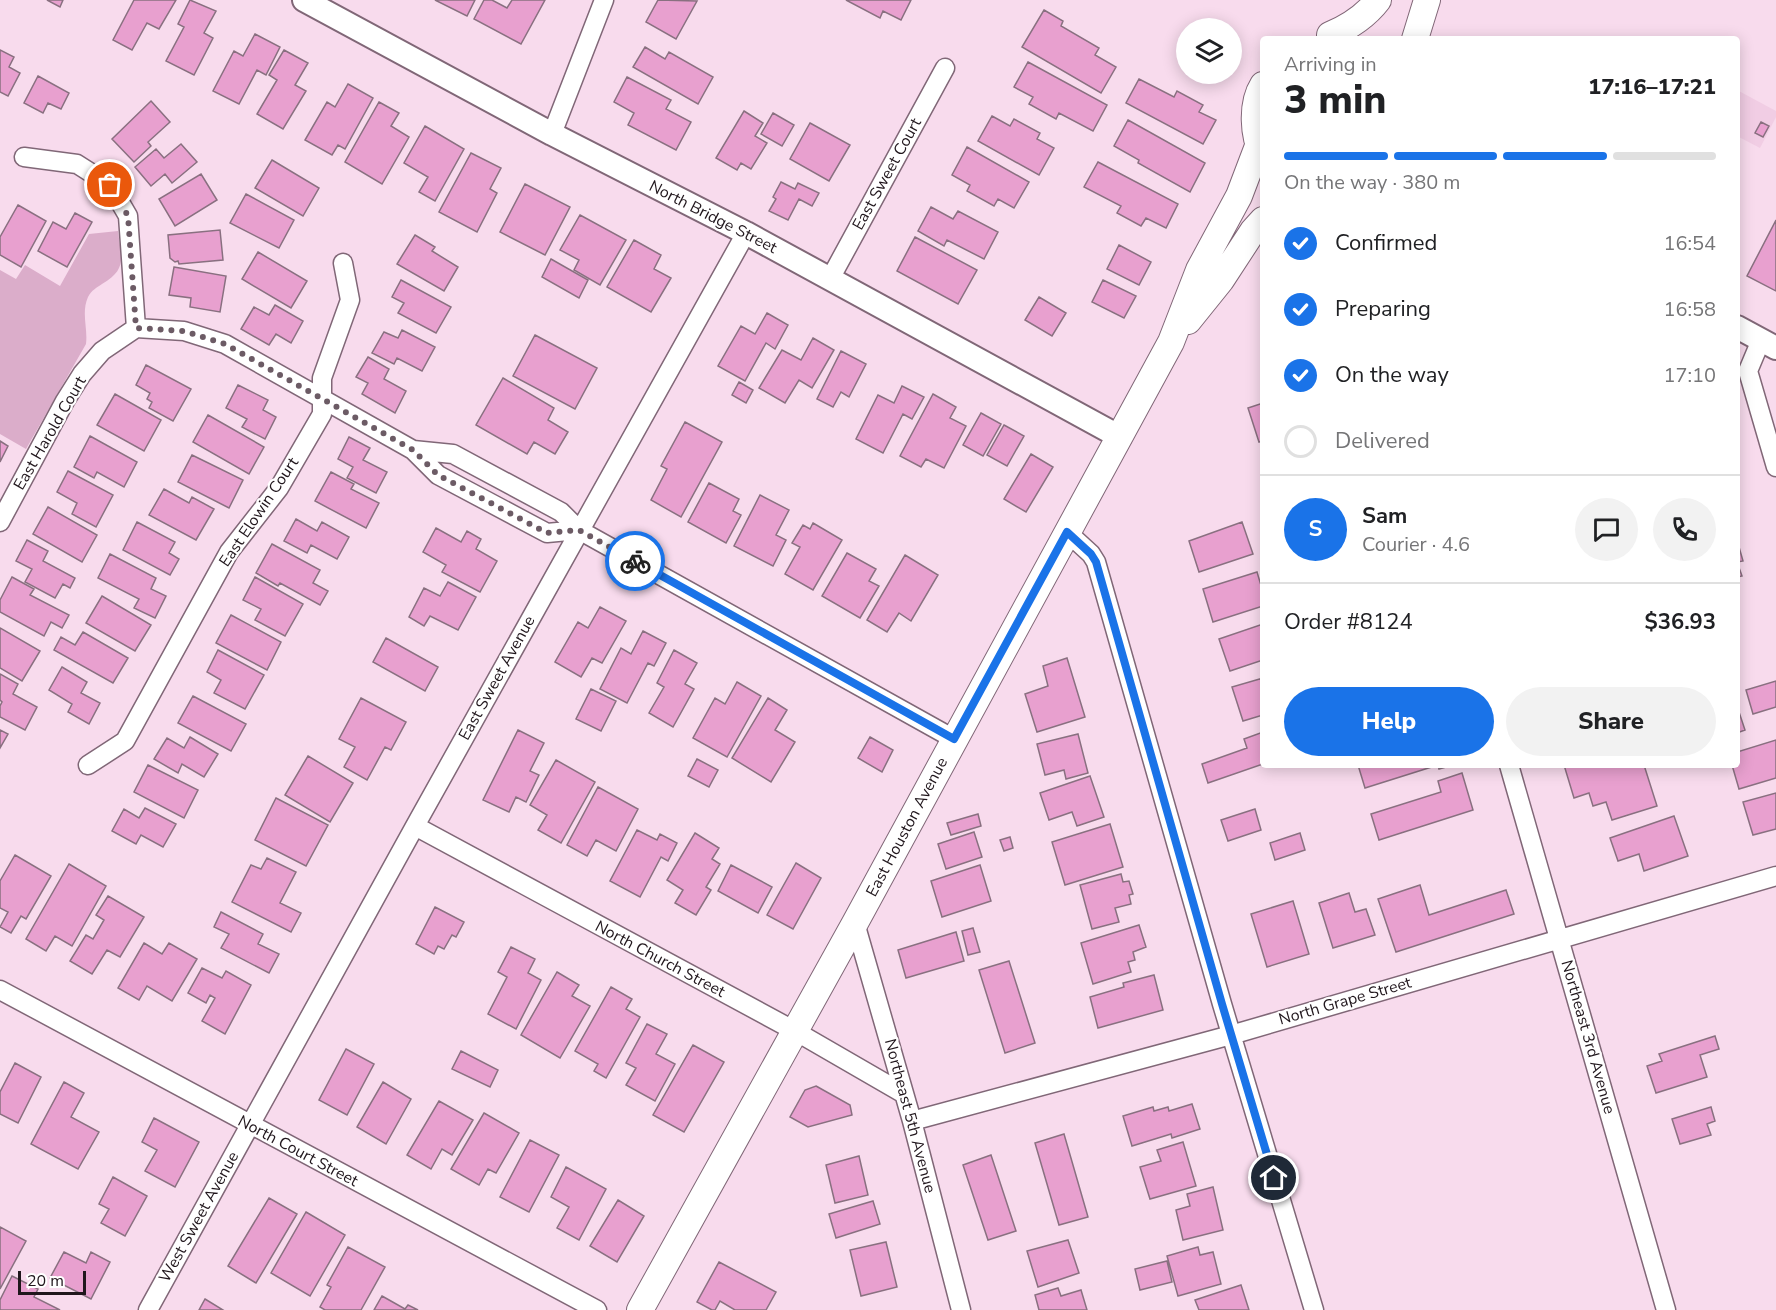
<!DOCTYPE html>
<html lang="en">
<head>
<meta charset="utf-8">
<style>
	:root { --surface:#fff; --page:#f2f2f2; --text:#202124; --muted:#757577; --line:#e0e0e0; --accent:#1a73e8 }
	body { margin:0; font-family:"Nunito Sans",sans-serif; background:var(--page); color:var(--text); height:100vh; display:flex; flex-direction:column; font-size:22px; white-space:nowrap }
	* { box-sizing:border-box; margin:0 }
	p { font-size:20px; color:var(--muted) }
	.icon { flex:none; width:33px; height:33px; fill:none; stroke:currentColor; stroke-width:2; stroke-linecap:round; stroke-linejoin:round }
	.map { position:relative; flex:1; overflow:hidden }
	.side { position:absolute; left:1260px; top:36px; width:480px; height:732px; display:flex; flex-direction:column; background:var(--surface); border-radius:6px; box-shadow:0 3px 15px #0003 }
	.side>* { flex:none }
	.controls { position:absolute; left:1176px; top:18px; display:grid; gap:12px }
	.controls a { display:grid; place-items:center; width:66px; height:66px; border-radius:50%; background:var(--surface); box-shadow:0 3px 15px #0003; font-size:30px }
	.scale { position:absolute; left:18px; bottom:15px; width:68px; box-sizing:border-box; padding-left:6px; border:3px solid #20161c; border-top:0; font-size:16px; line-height:21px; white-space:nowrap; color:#20161c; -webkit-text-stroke:4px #fff; paint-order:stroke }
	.pin { position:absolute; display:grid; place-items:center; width:51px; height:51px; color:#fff; margin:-26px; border:3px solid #fff; border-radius:50%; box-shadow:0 2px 6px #0007 }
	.courier { position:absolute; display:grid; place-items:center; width:60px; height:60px; margin:-30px; border:4px solid #1a73e8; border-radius:50%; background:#fff; color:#222; box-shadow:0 2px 8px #0007 }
	.overview em { font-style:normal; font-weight:800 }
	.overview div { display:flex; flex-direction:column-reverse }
	.overview { display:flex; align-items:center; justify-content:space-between; height:102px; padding:0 24px }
	h1 { font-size:39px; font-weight:800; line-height:45px }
	.bar { display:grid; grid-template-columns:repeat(4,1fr); gap:9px 6px; align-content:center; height:72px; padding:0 24px }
	.bar i { height:8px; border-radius:4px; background:var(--line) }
	.bar .active { background:var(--accent) }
	.bar p { grid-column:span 4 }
	.line { display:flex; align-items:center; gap:15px; padding:0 24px; border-top:2px solid var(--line) }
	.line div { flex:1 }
	.round { display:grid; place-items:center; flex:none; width:63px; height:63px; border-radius:32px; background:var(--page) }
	ol { padding:0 24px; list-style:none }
	li { display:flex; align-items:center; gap:18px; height:66px }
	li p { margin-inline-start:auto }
	li .icon { padding:6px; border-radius:50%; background:var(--accent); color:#fff; stroke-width:4 }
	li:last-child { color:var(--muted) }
	li i { width:33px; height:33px; border:3px solid var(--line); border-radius:50% }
	.button { display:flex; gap:12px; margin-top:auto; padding:12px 24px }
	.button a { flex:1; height:69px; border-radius:36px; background:var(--accent); color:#fff; font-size:24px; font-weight:800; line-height:69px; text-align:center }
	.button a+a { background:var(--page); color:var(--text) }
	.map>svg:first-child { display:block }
	.built { fill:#f1cde4 }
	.green { fill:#dbadca }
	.building { fill:#e8a0cf; stroke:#897080; stroke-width:1.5 }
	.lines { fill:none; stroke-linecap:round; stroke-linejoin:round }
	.minor-casing { stroke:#806777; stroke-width:21 }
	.tertiary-casing { stroke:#806777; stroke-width:26 }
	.secondary-casing { stroke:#806777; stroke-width:28 }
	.minor { stroke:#fff; stroke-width:18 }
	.tertiary { stroke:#fff; stroke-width:22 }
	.secondary { stroke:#fff; stroke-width:26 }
	.done { stroke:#6c5b65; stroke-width:6; stroke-dasharray:0 10.8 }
	.route { stroke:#1a73e8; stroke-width:8 }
	.labels { text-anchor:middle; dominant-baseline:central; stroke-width:4.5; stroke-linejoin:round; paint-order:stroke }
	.street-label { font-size:16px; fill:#20161c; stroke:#fff }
</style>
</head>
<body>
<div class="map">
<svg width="1776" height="1310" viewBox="0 0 1776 1310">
	<rect width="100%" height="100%" fill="#f8dbed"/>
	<path class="built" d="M1737,90L1776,111V117L1760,148L1737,136Z"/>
	<path class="green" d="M118,231C121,257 128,269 102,284C96,288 92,290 88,297C81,313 88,328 86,344L26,449L0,434V270L16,279L25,265L60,286L89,234Z"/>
	<path class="building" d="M47,0H63L60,7Z
		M134,0H176L159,29L147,23L132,50L113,40Z
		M190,0L216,11L204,33L213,38L194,75L166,61L184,27L178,24Z
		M435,0H475L467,16Z
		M484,0H492L507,8L512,0H545L521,44L474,19Z
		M658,0L697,1L676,39L646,22Z
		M846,0H911L901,20L883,11L880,18Z
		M1044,10L1063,21L1061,26L1099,48L1095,55L1116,67L1101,93L1022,47Z
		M255,34L280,47L266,75L257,70L239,104L213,91L234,51L243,56Z
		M645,47L665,59L669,52L713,77L698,104L633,67Z
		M0,50L14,57L9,67L20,73L8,96L0,92Z
		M284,50L308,63L295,85L306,91L283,129L257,114L277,80L269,75Z
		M1028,62L1107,105L1093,131L1059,113L1056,119L1029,104L1033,97L1014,87Z
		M38,76L69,93L61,109L48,103L43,113L24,103Z
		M627,77L671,100L666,109L691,122L676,150L628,125L634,113L614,102Z
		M1139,79L1174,97L1177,91L1203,105L1199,112L1216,120L1203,144L1126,103Z
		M348,84L373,98L345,149L338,145L332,155L305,140L327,102L335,107Z
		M151,101L170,122L148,142L151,146L134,162L112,139Z
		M379,102L399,113L391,126L409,137L382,184L345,162Z
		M744,111L763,123L755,136L767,143L751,169L741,163L737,170L716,158Z
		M773,113L794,125L782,146L761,134Z
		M992,116L1010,126L1014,119L1040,133L1037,139L1054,148L1039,175L978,141Z
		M1128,120L1205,163L1190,192L1138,163L1139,160L1114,146Z
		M1761,122L1769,126L1763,137L1755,133Z
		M810,123L850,145L829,181L790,159Z
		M425,126L464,149L435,201L419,192L428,177L404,163Z
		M181,144L197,162L172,183L165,174L151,186L135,167L156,149L164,158Z
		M967,147L1029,182L1014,208L998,199L994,206L967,191L970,185L952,175Z
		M471,153L501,168L490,189L497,193L477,232L439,212Z
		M272,160L319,188L303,216L255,188Z
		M1098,162L1178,204L1166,228L1146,218L1141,226L1117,213L1121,206L1084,187Z
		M201,174L217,200L175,226L159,199Z
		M781,182L795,189L798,183L819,193L812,206L799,199L788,220L769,211L776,199L773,197Z
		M525,184L570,207L545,255L500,232Z
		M246,194L294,220L279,248L230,223Z
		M18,205L46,221L21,267L0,255V237Z
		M931,207L953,219L958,211L998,232L984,259L947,240L944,246L918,231Z
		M75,213L92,222L67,267L38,251L53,222L66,229Z
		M580,215L626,240L600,285L574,270L579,260L560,250Z
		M1776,220V291L1747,276Z
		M220,230L223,260L179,264L178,261L175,262L170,258L168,235Z
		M415,235L435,247L432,251L458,267L444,291L397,264Z
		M915,237L977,270L958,304L897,271Z
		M634,240L661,255L654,269L671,278L651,312L607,287Z
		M1119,245L1151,262L1139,285L1107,269Z
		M258,252L307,281L291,308L242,279Z
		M551,259L588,280L579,298L542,277Z
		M174,267L226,276L220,312L190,307L191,298L169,295Z
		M401,280L451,307L436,333L398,313L404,303L392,297Z
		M1103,280L1136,296L1124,318L1092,302Z
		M1039,297L1066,313L1052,336L1025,320Z
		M275,305L303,321L291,343L276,334L269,345L241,329L254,307L269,315Z
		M767,313L788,325L775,349L766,343L745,381L718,366L741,326L755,334Z
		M402,330L435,347L422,371L397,358L394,364L372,353L384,332L398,338Z
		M535,335L597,368L575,409L513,376Z
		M813,338L834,350L812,388L799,380L785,403L759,388L782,350L801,360Z
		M841,351L866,364L849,397L841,392L833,407L817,399Z
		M368,357L389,369L384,379L406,391L395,413L362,394L368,383L356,377Z
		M146,365L191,389L173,421L149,408L152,402L147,399L150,393L136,385Z
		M503,378L554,408L548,420L568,432L555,454L534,442L527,454L476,425Z
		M739,382L753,390L746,403L732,395Z
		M238,385L268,400L263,410L276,417L265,439L242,427L247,419L226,408Z
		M902,386L924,397L912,419L903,414L883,453L856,439L878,395L894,403Z
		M115,394L161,420L144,451L97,425Z
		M933,394L956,407L950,418L966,426L944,468L926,459L921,467L900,456Z
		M1263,403V441L1259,442L1248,408Z
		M981,413L1001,424L983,456L963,445Z
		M208,415L264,447L249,474L193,442Z
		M685,422L722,442L681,517L651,500L667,469L661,466Z
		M1004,425L1024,436L1007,466L987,455Z
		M90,436L137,462L124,487L97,472L94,478L74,467Z
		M349,437L370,448L363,460L387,472L376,493L347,478L353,467L338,459Z
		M0,441L8,446L0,462Z
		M1031,454L1053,467L1026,512L1004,499Z
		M192,455L243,480L229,508L178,482Z
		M68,471L113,495L96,527L72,514L77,503L57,492Z
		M331,472L354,484L351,489L379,503L366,528L315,501Z
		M709,483L739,499L733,511L741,515L726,543L688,522Z
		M164,489L189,503L192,497L214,509L196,540L149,515Z
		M760,495L789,510L776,535L786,540L773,566L734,546Z
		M48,507L97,535L82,562L33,534Z
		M296,519L317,531L322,522L349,537L337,559L311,545L307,553L284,541Z
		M137,522L175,542L169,553L179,559L170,575L123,550Z
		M1242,522L1253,554L1199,572L1189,541Z
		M813,523L842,540L813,590L785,574L800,547L792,543L803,525L810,529Z
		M436,528L461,542L467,531L481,539L476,549L497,561L480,592L442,572L446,565L423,552Z
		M27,540L48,551L43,561L75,578L70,588L63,584L55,598L25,582L32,569L16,561Z
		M1737,540L1743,561L1737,562L1742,576L1737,577Z
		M272,544L320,570L313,583L328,591L320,605L280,583L278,586L256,573Z
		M847,553L876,569L869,581L879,586L860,618L822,596Z
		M110,554L156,578L151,589L166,596L155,618L134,608L139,599L98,578Z
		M905,555L938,575L911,621L899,613L887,632L867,620Z
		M1257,572L1263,592V606L1213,622L1203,589Z
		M12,577L34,589L30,595L69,615L62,628L51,622L44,636L0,612V600Z
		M255,577L303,604L285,636L255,620L261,609L243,600Z
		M448,582L476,597L458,630L430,616L424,626L409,617L424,588L440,596Z
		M102,596L151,625L135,651L86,623Z
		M600,607L626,621L602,663L592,658L581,677L555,662L578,622L588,628Z
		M231,615L281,642L267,670L216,643Z
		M1263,624V660L1230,671L1219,639Z
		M0,628L40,651L22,681L0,668Z
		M643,631L666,643L654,666L648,663L627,703L600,689L621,648L631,654Z
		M83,632L128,658L113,683L54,650L61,637L75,645Z
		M386,638L438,667L425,691L373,662Z
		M218,650L264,675L245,709L214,693L221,680L207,672Z
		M674,650L697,663L685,684L694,689L673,727L649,713L664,687L657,683Z
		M1067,658L1085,717L1037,732L1025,694L1048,686L1043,666Z
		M62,667L87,682L81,693L100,703L89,724L68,712L72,704L49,690Z
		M0,674L18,684L13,694L37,707L25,730L0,717V706L2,702L0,700Z
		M1263,678V715L1243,721L1232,687Z
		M1776,681V707L1753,714L1746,690Z
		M737,682L761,696L727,757L693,738L715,698L725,704Z
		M591,689L616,701L601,731L576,719Z
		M193,696L246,724L231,751L178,723Z
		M361,698L406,722L391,750L385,747L367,780L344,767L355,747L339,739Z
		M768,698L787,710L775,730L795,742L771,782L732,758Z
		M1737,706L1745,730L1737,733Z
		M0,730L8,734L0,748Z
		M518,730L544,743L530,771L539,775L526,802L516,797L509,812L483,800Z
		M1263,732V764L1208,783L1202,764L1247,748L1244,739Z
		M1078,734L1088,773L1066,779L1064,770L1045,775L1037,744Z
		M190,737L218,754L204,777L182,764L178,773L154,759L167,738L184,748Z
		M870,737L893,750L882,772L858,758Z
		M1776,740V778L1739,789L1732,765H1737V752Z
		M308,756L353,783L330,822L285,795Z
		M697,759L718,770L709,787L688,776Z
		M556,760L595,782L561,843L538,830L547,815L530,805Z
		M148,765L198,790L184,818L134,792Z
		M1358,765H1453L1439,769L1438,765L1365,788Z
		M1564,765H1644L1657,806L1612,820L1606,802L1593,806L1589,793L1574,798Z
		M1462,773L1473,810L1379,840L1371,814L1441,792L1438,781Z
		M1090,776L1104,817L1077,826L1072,812L1049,820L1040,793Z
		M598,787L638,809L616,851L596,840L587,856L567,845Z
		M1776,793V829L1753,835L1743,802Z
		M276,798L328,825L306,866L255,840Z
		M145,808L176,824L163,847L141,835L136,844L112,831L124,809L139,818Z
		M1255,809L1261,830L1228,841L1221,820Z
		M978,814L981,826L951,835L947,823Z
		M1674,816L1688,856L1644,871L1639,854L1618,861L1610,838Z
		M1110,824L1123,867L1065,885L1052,842Z
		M637,830L657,840L660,834L677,843L668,861L661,857L640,897L610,881Z
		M974,832L982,857L946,869L938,844Z
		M695,833L719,848L712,859L720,864L706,887L711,890L696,915L675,903L683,890L667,880Z
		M1300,833L1305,850L1275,860L1270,843Z
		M1010,837L1013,848L1004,851L1000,840Z
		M15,855L51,876L26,919L21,916L11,933L0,927L8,912L0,908V881Z
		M267,858L296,872L280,903L301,913L291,932L232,902L251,865L261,869Z
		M796,863L821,878L793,929L767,915Z
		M69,864L106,886L72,946L55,936L46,951L26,939Z
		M731,865L772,887L758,913L718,891Z
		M980,865L991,901L942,917L931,881Z
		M1121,874L1123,882L1129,881L1133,894L1129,895L1131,904L1115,908L1119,922L1092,929L1080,885Z
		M1420,885L1429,915L1506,890L1514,914L1396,952L1378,899Z
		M1349,893L1355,912L1366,909L1375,935L1333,948L1319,903Z
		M108,896L144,917L120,957L107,950L92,974L70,961L86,935L93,939L104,920L96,915Z
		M1293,901L1309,954L1267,967L1251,914Z
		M435,907L464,922L456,937L452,935L444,949L438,946L434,954L416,944Z
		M221,912L263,934L258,944L279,954L269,973L221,948L229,934L214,927Z
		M1139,925L1146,947L1133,952L1135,960L1128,962L1131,972L1093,984L1081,943Z
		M973,928L980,952L968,955L962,931Z
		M956,932L964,961L906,978L898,950Z
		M144,943L162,954L169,943L197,959L172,1001L147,986L139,1000L118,988Z
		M511,947L535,959L528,973L541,980L516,1029L488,1014L507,977L498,972Z
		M1009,961L1035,1043L1005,1053L979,970Z
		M202,968L222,978L226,971L251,985L225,1034L202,1021L215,998L210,995L206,1003L188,993Z
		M557,972L579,985L572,996L590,1006L560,1058L521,1035Z
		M1154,975L1163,1010L1098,1028L1090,997L1124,987L1123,983Z
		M611,987L632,999L626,1009L640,1017L606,1078L594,1071L598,1064L575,1051Z
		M647,1024L667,1034L656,1054L675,1064L655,1101L626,1085L636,1068L626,1063Z
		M1715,1036L1719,1049L1700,1055L1707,1077L1656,1093L1647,1066L1662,1061L1659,1054Z
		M693,1045L724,1062L684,1132L653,1115Z
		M346,1049L374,1064L347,1115L319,1100Z
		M461,1051L498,1070L490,1087L452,1069Z
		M15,1063L41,1077L18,1123L0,1114V1092Z
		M64,1082L84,1093L71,1117L99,1132L78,1169L31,1144Z
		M383,1082L411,1099L386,1144L357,1127Z
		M816,1086L850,1105L852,1115L808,1127L790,1117L805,1090Z
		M439,1101L473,1120L452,1155L442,1149L431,1169L407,1155Z
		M1192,1104L1200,1129L1172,1138L1171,1134L1132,1146L1123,1116L1153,1107L1154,1111L1168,1107L1169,1111Z
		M1711,1107L1715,1121L1707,1124L1711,1135L1680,1144L1672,1119Z
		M484,1113L519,1133L496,1173L488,1169L479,1185L451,1169Z
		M154,1118L199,1142L175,1187L145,1171L157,1150L142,1142Z
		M1064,1134L1088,1217L1059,1225L1035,1143Z
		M530,1140L559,1155L529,1212L500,1197Z
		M1183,1142L1196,1186L1150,1199L1140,1167L1161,1161L1157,1150Z
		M991,1155L1016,1231L988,1240L963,1165Z
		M859,1156L868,1195L835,1203L826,1165Z
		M566,1167L606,1189L579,1240L557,1228L569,1207L551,1197Z
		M113,1177L147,1196L125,1236L101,1223L109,1209L99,1204Z
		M1213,1187L1223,1230L1183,1240L1176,1210L1190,1206L1187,1194Z
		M269,1198L297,1214L256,1283L228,1266Z
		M618,1200L644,1216L617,1262L590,1246Z
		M873,1201L880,1224L836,1238L829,1214Z
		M306,1212L345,1235L310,1296L271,1273Z
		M0,1227L26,1241L0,1289Z
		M1068,1240L1079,1273L1038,1287L1027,1251Z
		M886,1242L897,1287L861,1296L850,1250Z
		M348,1247L385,1267L361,1310H325L320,1307L331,1287L327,1285Z
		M1198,1247L1200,1255L1213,1252L1221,1284L1178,1296L1167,1256Z
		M64,1252L86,1263L91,1252L110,1262L91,1299L50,1278Z
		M1167,1261L1172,1282L1140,1290L1135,1269Z
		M719,1262L776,1292L766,1310H735L720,1301L715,1310H712L697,1302Z
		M12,1276L38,1289L34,1297L60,1310H0V1300Z
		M1241,1285L1249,1310H1199L1195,1300Z
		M1058,1288L1061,1296L1081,1290L1087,1310H1039L1035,1295Z
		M382,1296L405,1309L408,1305L418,1310H374Z
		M205,1299L223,1310H199Z"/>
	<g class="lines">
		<defs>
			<path id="minor" d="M552,134L604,0
				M24,157L77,164L110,185L128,216L136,328
				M830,279L945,68
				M136,328L184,331L225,344L413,450L438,475L547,533L579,530
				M1761,340L1748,371L1776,467
				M413,450L453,454L561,512L579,530L954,739
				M0,522L65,401L82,374L102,351L136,328
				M1067,532L1091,554L1096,562L1222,1004L1314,1310
				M88,765L125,741L229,552L279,488L322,414V378L350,300L343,263
				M1509,765L1666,1310
				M415,826L795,1031L904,1094
				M855,923L912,1121L961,1310
				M0,990L597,1310
				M912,1121L1231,1035L1776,876
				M148,1310L415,826L746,233"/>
			<path id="tertiary" d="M304,0L552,134L746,233L1120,437
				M1737,327L1776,348"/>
			<path id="secondary" d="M1330,35C1349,27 1365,17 1378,0
				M1415,39L1427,0
				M1263,85C1251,104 1253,136 1263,155
				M1188,321L1221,280L1253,231L1263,220
				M640,1310L855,923L1171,342L1199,270L1239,196L1258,146"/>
		</defs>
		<use href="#minor" class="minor-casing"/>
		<use href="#tertiary" class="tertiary-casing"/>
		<use href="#secondary" class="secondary-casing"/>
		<use href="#minor" class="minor"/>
		<use href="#tertiary" class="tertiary"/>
		<use href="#secondary" class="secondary"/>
	</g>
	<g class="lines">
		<path class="done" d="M110,185L128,216L136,328L184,331L225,344L413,450L438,475L547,533L579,530L635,561"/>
		<path class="route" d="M635,561L954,739L1067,532L1091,554L1096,562L1222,1004L1274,1178"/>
	</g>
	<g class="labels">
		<g class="street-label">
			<text transform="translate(887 174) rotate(-61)">East Sweet Court</text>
			<text transform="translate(713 217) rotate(27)">North Bridge Street</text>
			<text transform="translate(50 433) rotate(-60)">East Harold Court</text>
			<text transform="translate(259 512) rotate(-56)">East Elowin Court</text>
			<text transform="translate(497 678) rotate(-61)">East Sweet Avenue</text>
			<text transform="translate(907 827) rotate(-62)">East Houston Avenue</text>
			<text transform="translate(660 959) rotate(28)">North Church Street</text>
			<text transform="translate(1345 1001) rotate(-16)">North Grape Street</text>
			<text transform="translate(1588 1037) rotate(74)">Northeast 3rd Avenue</text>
			<text transform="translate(910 1116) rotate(75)">Northeast 5th Avenue</text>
			<text transform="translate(298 1151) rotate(28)">North Court Street</text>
			<text transform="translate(199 1217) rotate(-61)">West Sweet Avenue</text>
		</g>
	</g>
</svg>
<div class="controls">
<a><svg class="icon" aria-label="layers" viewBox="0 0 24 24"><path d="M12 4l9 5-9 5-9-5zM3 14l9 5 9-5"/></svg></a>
</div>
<div class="scale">20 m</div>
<div class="pin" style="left:110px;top:185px;background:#ea580c"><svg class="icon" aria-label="bag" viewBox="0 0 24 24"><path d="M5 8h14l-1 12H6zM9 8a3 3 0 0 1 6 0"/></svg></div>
<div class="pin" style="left:1274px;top:1178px;background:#1f2937"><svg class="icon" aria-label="home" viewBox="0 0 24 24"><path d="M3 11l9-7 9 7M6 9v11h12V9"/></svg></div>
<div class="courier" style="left:635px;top:561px"><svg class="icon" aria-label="bike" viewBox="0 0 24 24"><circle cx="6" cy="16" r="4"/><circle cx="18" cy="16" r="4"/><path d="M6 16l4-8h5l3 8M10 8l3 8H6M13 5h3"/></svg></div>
<section class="side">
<div class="overview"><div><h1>3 min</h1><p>Arriving in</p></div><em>17:16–17:21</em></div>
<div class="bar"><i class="active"></i><i class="active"></i><i class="active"></i><i></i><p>On the way · 380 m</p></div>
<ol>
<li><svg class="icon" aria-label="check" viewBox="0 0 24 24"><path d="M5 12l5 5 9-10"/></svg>Confirmed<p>16:54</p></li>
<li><svg class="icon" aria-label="check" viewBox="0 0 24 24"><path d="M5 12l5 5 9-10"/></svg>Preparing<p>16:58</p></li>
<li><svg class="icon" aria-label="check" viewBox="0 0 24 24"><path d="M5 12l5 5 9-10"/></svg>On the way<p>17:10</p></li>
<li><i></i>Delivered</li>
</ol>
<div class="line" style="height:108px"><b class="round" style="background:var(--accent);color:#fff">S</b><div><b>Sam</b><p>Courier · 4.6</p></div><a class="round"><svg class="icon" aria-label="chat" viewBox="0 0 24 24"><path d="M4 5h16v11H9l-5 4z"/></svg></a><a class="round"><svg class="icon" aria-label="phone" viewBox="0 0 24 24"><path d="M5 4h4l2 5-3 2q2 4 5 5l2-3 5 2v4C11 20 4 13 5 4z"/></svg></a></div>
<div class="line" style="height:78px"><div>Order #8124</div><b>$36.93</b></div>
<div class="button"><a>Help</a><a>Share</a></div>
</section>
</div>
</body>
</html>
